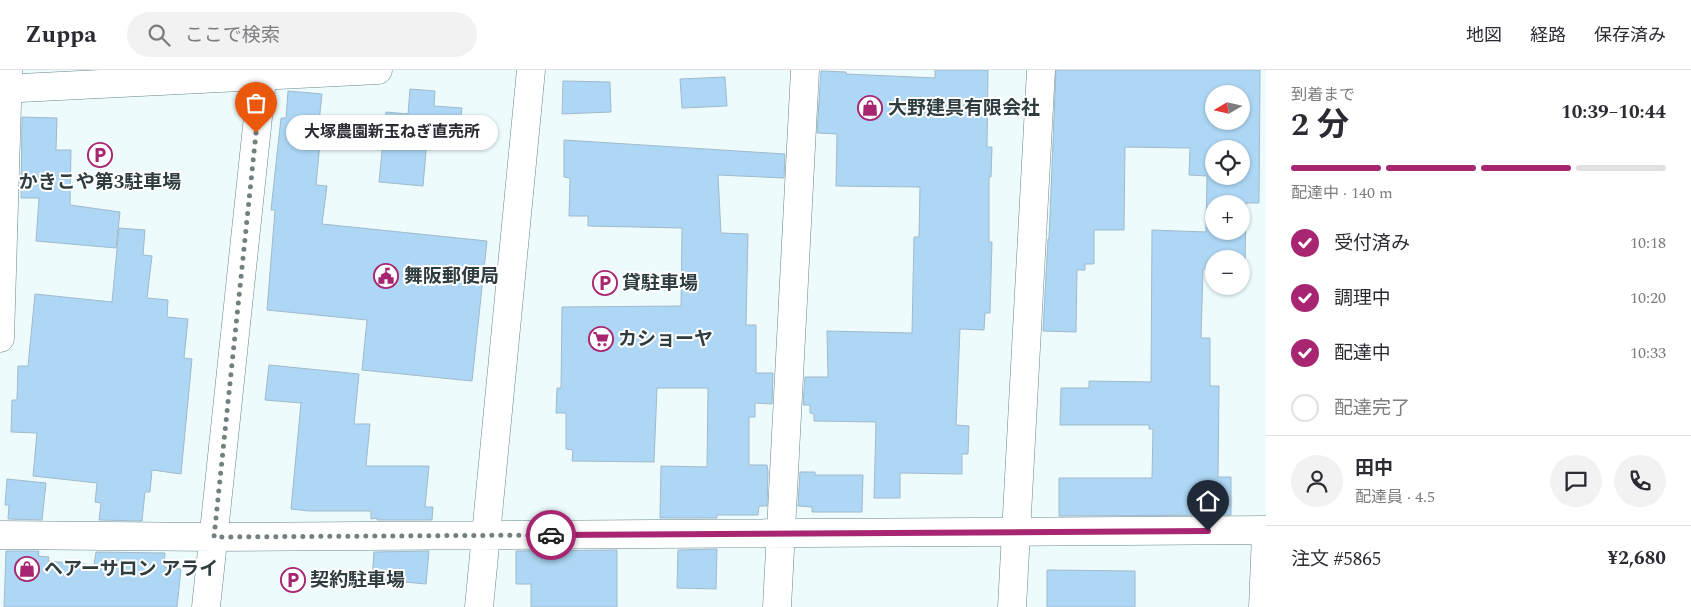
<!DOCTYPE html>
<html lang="ja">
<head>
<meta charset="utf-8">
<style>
	:root { --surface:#fff; --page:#f2f2f3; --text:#2b2b33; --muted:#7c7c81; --line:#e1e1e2; --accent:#a82671 }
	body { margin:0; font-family:Spectral,"Noto Sans JP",serif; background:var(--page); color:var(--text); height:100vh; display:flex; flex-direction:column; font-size:19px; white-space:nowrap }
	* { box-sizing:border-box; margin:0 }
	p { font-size:16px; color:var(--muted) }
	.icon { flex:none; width:28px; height:28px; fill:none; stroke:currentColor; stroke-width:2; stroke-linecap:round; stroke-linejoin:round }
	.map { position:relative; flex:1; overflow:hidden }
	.panel { display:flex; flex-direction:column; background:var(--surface); width:425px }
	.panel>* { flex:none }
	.needle { width:32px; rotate:261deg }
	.fabs { position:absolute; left:1205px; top:15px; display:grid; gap:10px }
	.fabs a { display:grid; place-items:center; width:45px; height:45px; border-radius:50%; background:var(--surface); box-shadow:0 1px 4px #0004; font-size:25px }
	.pin { position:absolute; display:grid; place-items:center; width:42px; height:42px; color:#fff; margin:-51px -21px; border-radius:50% 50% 50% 0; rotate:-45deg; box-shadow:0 0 5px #0007 }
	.pin .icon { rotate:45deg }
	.courier { position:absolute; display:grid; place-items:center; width:50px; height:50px; margin:-25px; border:4px solid #a82671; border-radius:50%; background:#fff; color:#222; box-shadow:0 1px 6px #0007 }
	.bubble { position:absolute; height:35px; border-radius:18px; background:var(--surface); box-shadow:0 1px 4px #0004; font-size:16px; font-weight:700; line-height:35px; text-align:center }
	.overview em { font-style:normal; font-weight:700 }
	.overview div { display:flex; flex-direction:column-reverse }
	.overview { display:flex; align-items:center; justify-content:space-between; height:85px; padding:0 25px }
	h1 { font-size:32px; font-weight:700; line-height:38px }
	.bar { display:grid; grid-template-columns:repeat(4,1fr); gap:8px 5px; align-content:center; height:60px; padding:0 25px }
	.bar i { height:6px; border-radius:4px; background:var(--line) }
	.bar .on { background:var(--accent) }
	.bar p { grid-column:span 4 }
	.line { display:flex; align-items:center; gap:12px; padding:0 25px; border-top:1px solid var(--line) }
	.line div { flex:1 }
	.round { display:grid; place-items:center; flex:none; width:52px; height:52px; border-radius:26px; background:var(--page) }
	ol { padding:0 25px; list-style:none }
	li { display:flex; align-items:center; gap:15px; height:55px }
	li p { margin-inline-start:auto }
	li .icon { padding:5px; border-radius:50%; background:var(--accent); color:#fff; stroke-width:4 }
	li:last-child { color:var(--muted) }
	li i { width:28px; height:28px; border:2px solid var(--line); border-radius:50% }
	header { display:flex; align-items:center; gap:30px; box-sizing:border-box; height:70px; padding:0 25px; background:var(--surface); border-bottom:1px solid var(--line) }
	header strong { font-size:24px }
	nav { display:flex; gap:28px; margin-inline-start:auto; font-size:18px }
	.search { width:350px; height:45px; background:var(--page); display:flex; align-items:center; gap:12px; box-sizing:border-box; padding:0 18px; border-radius:28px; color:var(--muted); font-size:19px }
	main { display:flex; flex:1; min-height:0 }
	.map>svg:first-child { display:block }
	.building { fill:#add7f4; stroke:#a0bacb; fill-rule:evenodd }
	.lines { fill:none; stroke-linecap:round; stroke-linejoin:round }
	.minor-casing { stroke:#66868c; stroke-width:29 }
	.minor { stroke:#fff; stroke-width:28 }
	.done { stroke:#728082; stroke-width:5; stroke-dasharray:0 9 }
	.route { stroke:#a82671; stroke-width:6 }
	.labels { text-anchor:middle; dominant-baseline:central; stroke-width:4; stroke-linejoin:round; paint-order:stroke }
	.poi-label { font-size:19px; font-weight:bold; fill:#2f3d40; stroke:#fff; text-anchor:start }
</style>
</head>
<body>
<header>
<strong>Zuppa</strong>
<div class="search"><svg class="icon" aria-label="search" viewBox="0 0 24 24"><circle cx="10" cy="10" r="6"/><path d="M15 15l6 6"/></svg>ここで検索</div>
<nav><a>地図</a><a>経路</a><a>保存済み</a></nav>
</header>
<main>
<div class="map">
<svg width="1266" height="537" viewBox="0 0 1266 537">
	<rect width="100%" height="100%" fill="#edfbfd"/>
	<path class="building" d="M935,0H988L987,77H992L991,107H989V172H992L990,243H985L984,260L960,259L956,355L969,356L968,384H962V404L900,403V428H874L876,352L814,351V344L810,343V335H803L805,307H828L827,261L912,263L914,167H919L920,117L836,116L837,64L817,63L821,1L846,2V4L935,8Z
		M1056,0H1260L1259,133H1246L1245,200H1241V189H1214V199H1203L1201,268H1210V316H1219L1218,407H1231V445L1059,446V408H1152L1153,359H1149V355H1060L1061,318H1089V311L1151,312L1152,160L1206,162L1207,106L1189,105L1190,78L1125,77L1124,160H1094V194H1085V200H1077L1076,262L1043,261L1048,169H1049ZM1214,24H1241V51H1214ZM1214,79H1241V106H1214ZM1214,134H1241V161H1214Z
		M725,7L727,36L682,38L680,9Z
		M563,11L610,12L611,42L562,44Z
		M410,19L435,21L434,36L462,38L458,72L427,69L423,116L379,112L386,42L408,44Z
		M288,21L322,24L319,52H322L316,115L327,116L322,154L487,171L472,311L362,300L367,250L267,240L275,140H271L281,48H286Z
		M22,47L57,48L56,80H71L70,135L120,142L116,178L36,171L39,128H21Z
		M564,70L785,84L784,108L718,105L721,163L748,164L746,255H756V303H773L772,334L755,333V347H749V395H767L768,402L767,436H759L758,445H717V448H660L661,396L707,397L708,318H657L654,392L572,391L573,380L566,379V343H556L557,318H561L562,237L681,236L682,158L588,156V146H569L570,108L564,107Z
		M119,158L145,160L143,185L152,186L147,228L168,230L167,247L188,249L184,288L192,289L181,404L152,400L150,422H145L142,451L99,450L101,433L95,432L97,413L33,406L37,363L11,362L12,330H17L18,296H28L35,224L112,232Z
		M269,295L359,304L354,354H370L366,396H429L425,437H433L432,450H377V448L371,449V441H309L291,439L301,333L265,330Z
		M800,402H815V405H863L862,442H812V437L798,436Z
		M7,409L46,413L42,450L8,449L9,435H5Z
		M717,479L716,519L677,518L678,480Z
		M617,480V537H531V514H516V481Z
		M6,481H39L38,486L49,487L48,491L94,495L96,482L165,483L164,497L181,499L177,537H4Z
		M429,481L426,514L372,509L374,482Z
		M1047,500L1135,501V537H1047Z"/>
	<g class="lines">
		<defs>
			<path id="minor" d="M0,19L378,0
				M0,268L8,0
				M0,465L214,467L1266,460
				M206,537L263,0
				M479,537L531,0
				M777,537L805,0
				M1012,537L1041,0
				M1263,537L1266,465"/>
		</defs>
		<use href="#minor" class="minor-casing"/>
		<use href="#minor" class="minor"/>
	</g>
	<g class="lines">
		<path class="done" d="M256,63L214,467L551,465"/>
		<path class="route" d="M551,465L1208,461"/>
	</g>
	<defs>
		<symbol id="shop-ring" viewBox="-11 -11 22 22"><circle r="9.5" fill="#fff" stroke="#a82671" stroke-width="1.5"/><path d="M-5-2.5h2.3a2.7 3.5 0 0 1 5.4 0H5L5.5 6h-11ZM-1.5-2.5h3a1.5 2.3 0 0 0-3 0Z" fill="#a82671"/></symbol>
		<symbol id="parking-ring" viewBox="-11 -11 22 22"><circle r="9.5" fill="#fff" stroke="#a82671" stroke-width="1.5"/><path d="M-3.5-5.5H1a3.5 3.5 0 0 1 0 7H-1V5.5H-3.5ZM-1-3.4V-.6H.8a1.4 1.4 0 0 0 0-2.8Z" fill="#a82671"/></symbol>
		<symbol id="civic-ring" viewBox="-11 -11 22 22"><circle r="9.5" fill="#fff" stroke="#a82671" stroke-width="1.5"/><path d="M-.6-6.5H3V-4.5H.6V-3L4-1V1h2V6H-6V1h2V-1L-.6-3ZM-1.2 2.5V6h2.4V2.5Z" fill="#a82671"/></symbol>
		<symbol id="supermarket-ring" viewBox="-11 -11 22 22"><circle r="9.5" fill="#fff" stroke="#a82671" stroke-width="1.5"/><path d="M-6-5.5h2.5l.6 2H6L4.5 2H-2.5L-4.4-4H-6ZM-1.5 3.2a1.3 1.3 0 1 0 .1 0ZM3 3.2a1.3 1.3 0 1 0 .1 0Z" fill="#a82671"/></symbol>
	</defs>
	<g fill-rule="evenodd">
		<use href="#shop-ring" x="856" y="24" width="28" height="28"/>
		<use href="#parking-ring" x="86" y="71" width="28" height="28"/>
		<use href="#civic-ring" x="372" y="192" width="28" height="28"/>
		<use href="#parking-ring" x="591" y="199" width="28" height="28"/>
		<use href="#supermarket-ring" x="587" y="255" width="28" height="28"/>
		<use href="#shop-ring" x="13" y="485" width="28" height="28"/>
		<use href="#parking-ring" x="279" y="496" width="28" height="28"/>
	</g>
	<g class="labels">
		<g class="poi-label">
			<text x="888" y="38">大野建具有限会社</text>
			<text x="100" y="112" text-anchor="middle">かきこや第3駐車場</text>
			<text x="404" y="206">舞阪郵便局</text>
			<text x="622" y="213">貸駐車場</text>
			<text x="618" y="269">カショーヤ</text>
			<text x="44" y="499">ヘアーサロン アライ</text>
			<text x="310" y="510">契約駐車場</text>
		</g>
	</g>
</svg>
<div class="fabs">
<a><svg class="needle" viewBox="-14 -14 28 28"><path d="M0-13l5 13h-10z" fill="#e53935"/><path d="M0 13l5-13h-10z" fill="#7c7c81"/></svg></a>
<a><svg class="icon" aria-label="locate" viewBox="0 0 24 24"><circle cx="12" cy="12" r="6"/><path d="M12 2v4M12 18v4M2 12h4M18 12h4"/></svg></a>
<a>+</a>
<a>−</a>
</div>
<div class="pin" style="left:256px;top:63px;background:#ea580c"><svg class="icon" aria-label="bag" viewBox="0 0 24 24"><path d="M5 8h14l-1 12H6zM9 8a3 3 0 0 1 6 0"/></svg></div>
<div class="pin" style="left:1208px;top:461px;background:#1f2937"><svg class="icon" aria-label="home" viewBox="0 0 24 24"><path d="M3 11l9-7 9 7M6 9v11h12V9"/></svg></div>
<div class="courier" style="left:551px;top:465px"><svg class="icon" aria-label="car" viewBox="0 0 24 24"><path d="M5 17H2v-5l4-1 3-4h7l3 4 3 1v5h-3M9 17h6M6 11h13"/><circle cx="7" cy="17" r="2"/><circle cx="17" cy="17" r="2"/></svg></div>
<div class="bubble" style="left:286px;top:45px;width:212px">大塚農園新玉ねぎ直売所</div>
</div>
<section class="panel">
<div class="overview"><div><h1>2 分</h1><p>到着まで</p></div><em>10:39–10:44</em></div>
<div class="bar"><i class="on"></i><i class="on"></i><i class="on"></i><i></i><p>配達中 · 140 m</p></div>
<ol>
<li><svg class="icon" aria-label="check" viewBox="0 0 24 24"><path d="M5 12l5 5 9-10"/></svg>受付済み<p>10:18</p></li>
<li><svg class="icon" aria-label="check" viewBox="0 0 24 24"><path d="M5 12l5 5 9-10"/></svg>調理中<p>10:20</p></li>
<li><svg class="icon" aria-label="check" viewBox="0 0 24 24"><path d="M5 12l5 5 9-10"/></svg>配達中<p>10:33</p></li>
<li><i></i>配達完了</li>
</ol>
<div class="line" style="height:90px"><a class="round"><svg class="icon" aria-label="person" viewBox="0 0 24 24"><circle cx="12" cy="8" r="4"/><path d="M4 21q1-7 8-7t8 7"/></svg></a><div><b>田中</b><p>配達員 · 4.5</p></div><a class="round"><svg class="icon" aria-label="chat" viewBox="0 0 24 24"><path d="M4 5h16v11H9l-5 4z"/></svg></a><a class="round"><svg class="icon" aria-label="phone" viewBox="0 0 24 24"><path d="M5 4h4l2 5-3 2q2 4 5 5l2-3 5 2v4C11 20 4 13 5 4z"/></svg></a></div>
<div class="line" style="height:65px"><div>注文 #5865</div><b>¥2,680</b></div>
</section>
</main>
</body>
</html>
